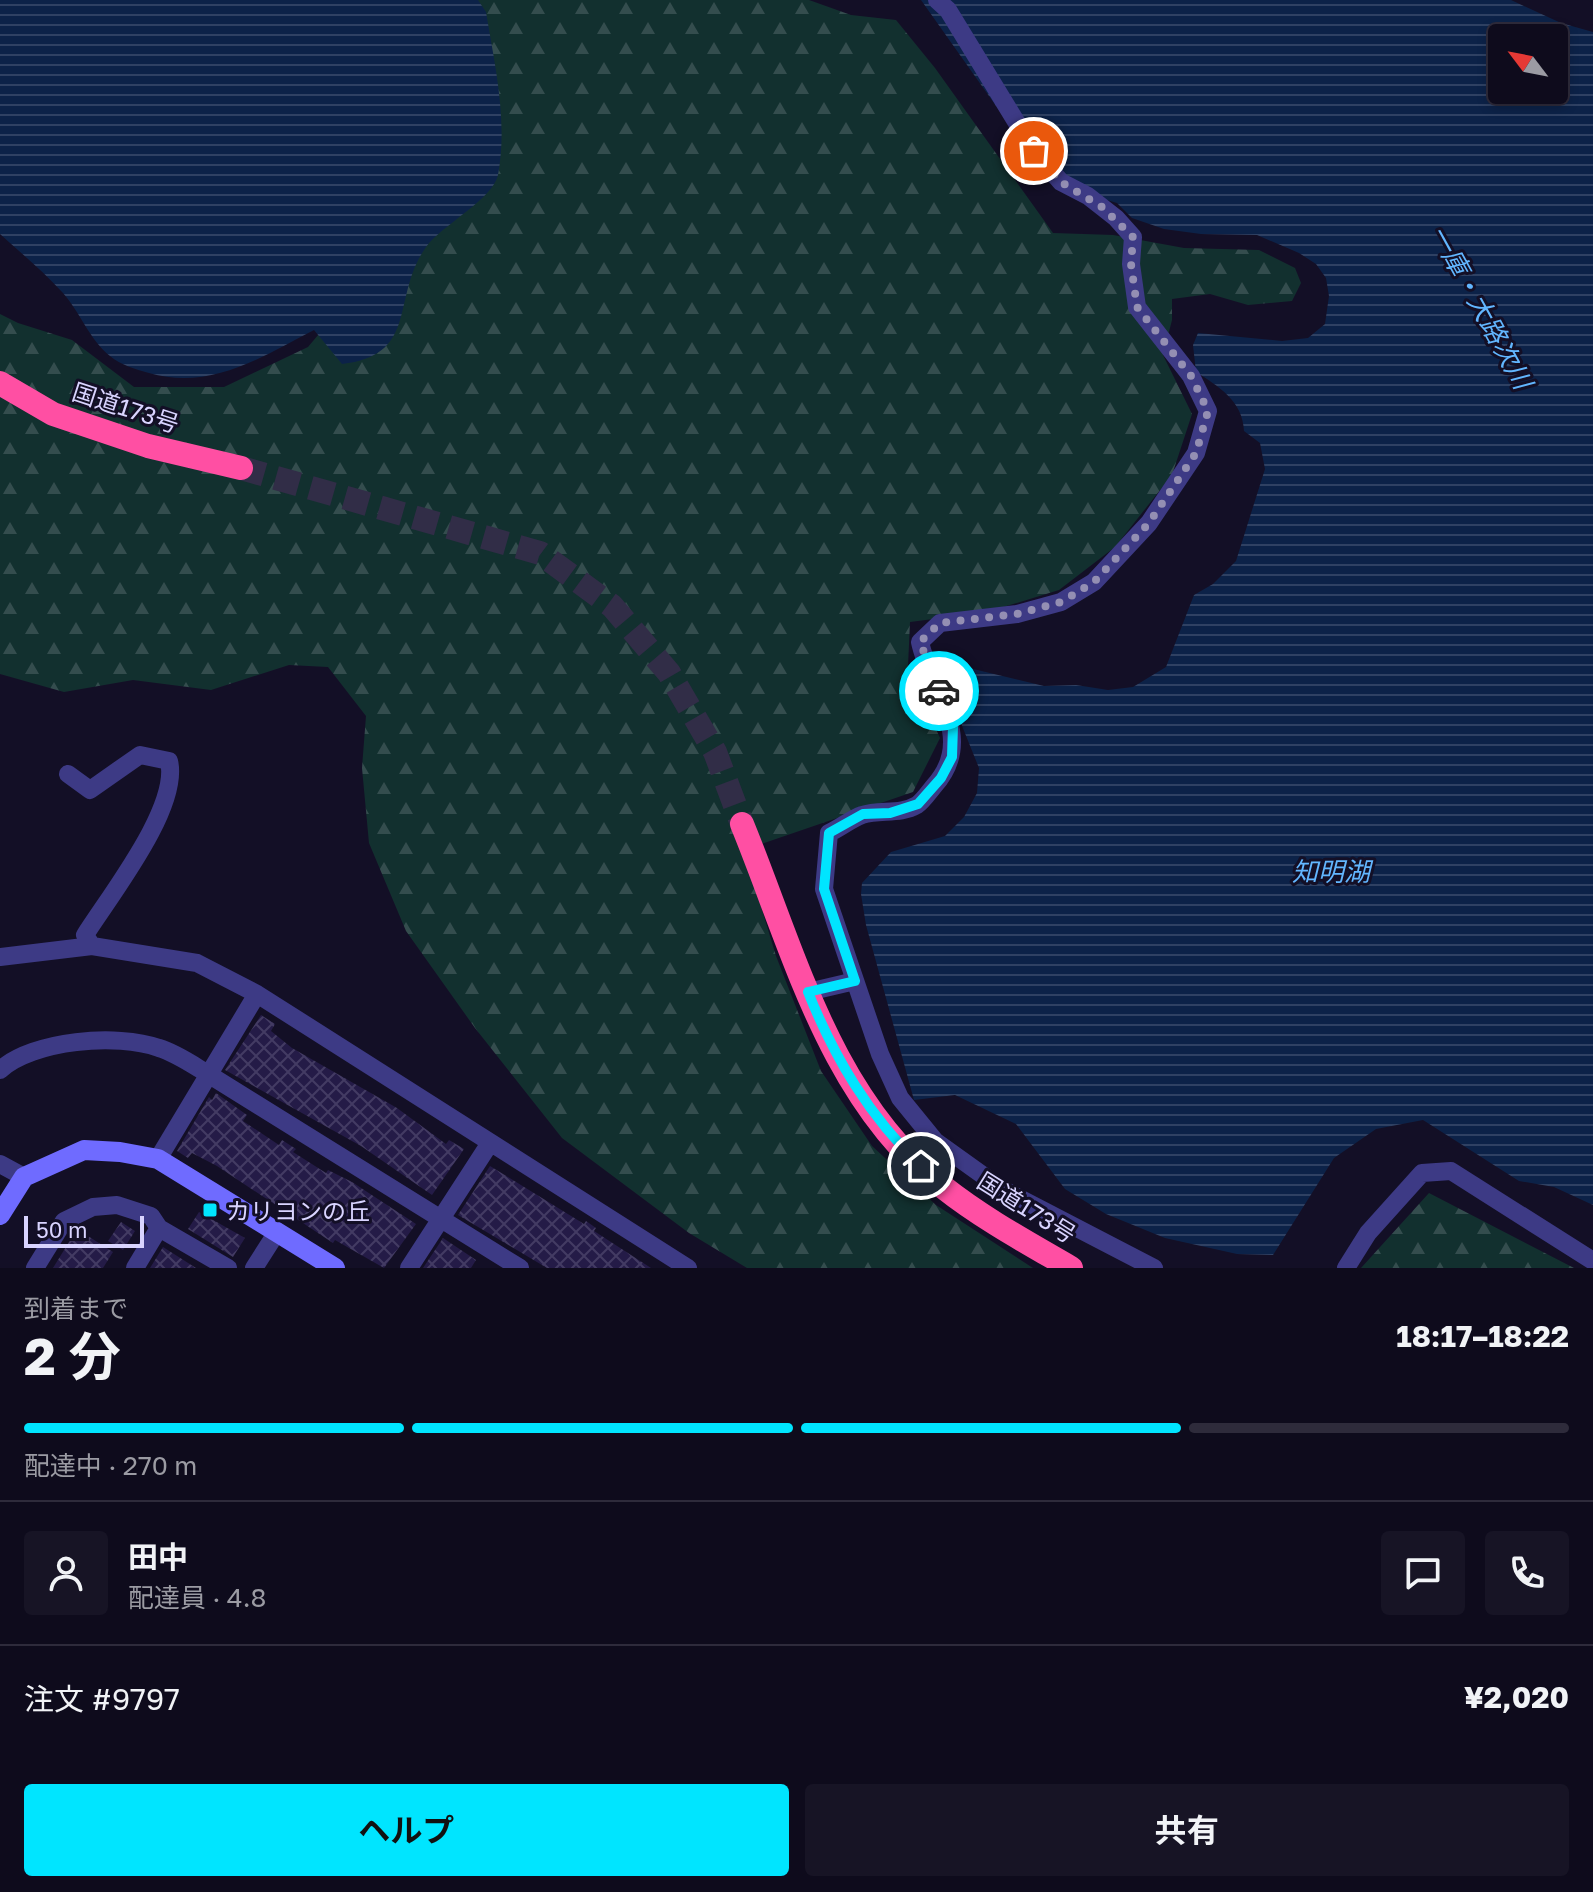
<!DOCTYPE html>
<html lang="ja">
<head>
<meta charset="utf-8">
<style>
	:root { --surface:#0e0b1c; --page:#171425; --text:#f1f3f6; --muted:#9b9ba3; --line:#2e2b3b; --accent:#00e5ff }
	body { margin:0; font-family:"Golos Text","Noto Sans JP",sans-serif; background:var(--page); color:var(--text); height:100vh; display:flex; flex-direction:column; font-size:30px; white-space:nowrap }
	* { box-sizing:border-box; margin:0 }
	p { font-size:26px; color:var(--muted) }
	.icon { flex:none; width:44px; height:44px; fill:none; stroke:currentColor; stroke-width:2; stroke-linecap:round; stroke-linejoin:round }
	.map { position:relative; height:1268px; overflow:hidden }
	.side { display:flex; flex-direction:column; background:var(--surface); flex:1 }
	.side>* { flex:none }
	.needle { width:52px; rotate:302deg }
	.tools { position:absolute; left:1488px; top:24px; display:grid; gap:16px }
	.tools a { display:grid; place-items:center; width:80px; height:80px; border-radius:8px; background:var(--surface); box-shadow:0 4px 12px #0003,0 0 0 2px var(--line); font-size:40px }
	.scale { position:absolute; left:24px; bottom:20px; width:120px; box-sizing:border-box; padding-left:8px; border:4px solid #d9d4ff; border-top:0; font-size:22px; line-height:28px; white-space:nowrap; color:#d9d4ff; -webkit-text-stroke:6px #130f26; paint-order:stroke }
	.pin { position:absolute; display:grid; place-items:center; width:68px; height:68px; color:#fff; margin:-34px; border:4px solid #fff; border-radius:50%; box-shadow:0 2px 8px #0007 }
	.courier { position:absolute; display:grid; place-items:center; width:80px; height:80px; margin:-40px; border:6px solid #00e5ff; border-radius:50%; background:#fff; color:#222; box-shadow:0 2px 10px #0007 }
	.head em { font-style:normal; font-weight:700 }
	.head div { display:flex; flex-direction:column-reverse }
	.head { display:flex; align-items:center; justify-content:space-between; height:136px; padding:0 24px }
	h1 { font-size:52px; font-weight:700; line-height:60px }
	.bar { display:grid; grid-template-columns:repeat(4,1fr); gap:12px 8px; align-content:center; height:96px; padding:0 24px }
	.bar i { height:10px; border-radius:6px; background:var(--line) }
	.bar .active { background:var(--accent) }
	.bar p { grid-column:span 4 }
	.line { display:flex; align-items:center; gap:20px; padding:0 24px; border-top:2px solid var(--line) }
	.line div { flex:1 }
	.round { display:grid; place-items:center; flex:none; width:84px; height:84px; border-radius:8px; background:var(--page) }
	.action { display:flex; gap:16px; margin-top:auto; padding:16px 24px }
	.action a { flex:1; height:92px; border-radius:8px; background:var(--accent); color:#111; font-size:32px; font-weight:700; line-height:92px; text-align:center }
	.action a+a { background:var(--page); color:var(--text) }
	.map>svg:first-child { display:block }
	.forest { fill:url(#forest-firs) }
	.water { fill:url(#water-rules); fill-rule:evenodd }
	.building { fill:url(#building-cross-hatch) }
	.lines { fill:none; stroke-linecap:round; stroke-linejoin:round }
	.highway-tunnel { stroke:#312d47; stroke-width:24; stroke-dasharray:24 12; stroke-linecap:butt }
	.street { stroke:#3d3a85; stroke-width:18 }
	.secondary { stroke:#6f6bff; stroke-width:20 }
	.highway { stroke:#ff4fa3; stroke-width:24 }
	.done { stroke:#948fb3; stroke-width:8; stroke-dasharray:0 14.4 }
	.route { stroke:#00e5ff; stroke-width:10 }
	.poi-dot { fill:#00e5ff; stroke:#130f26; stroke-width:3 }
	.labels { text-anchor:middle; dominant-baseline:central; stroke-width:6; stroke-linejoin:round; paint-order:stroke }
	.street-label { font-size:24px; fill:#d9d4ff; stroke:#130f26 }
	.poi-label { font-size:24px; fill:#d9d4ff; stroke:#130f26; text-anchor:start }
	.water-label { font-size:26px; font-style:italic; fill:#62b6ff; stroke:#130f26 }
</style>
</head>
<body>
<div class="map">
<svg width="1593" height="1268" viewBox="0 0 1593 1268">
	<defs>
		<pattern id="forest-firs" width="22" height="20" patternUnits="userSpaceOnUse" patternTransform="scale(2)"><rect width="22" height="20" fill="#12302f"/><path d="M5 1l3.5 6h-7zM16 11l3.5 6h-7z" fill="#344d4e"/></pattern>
		<pattern id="water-rules" width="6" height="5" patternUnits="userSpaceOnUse" patternTransform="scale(2)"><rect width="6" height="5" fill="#0c2248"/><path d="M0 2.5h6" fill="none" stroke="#2f4163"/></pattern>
		<pattern id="building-cross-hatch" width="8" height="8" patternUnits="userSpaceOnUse" patternTransform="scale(2)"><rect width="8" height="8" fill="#241b47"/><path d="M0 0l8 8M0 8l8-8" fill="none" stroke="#433b63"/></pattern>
	</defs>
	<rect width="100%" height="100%" fill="#130f26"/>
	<path class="forest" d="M398,0H809L851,15L896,20L935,68L1053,233L1113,235L1184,248L1259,250L1295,268L1301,283L1292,301L1248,305L1210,294L1172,299V320L1163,355L1192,414L1172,475L1115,547L1059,590L987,612L910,622L908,666L940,738L913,792L744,850L776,956L821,1071L872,1146L936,1205L1033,1268H747L689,1233L562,1138L475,1028L406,931L369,843L362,768L366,716L328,667L289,665L211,690L133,680L64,692L0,674V314L18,323L72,340L134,387H224L308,347L367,277Z
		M1429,1193L1574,1268H1361Z"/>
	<path class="water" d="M0,0H478L486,12C495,66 508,121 498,175C493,199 442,225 426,247C390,298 420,355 342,364L314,330C262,357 210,391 149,373C135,369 121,365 110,356C89,339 80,312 63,293C44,272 21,253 0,234Z
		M921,0H1511L1561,23L1593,32V1205L1554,1187L1519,1181L1423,1120L1376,1129L1334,1158L1273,1255L1237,1254L1165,1238L1106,1214L1065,1189L1016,1124L955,1095L914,1100L866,925L861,894L862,883L891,852L945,836L964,817L977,793L979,768L946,686L947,674L958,662L969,668L1044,686L1076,685L1108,690L1133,687L1166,667L1194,595L1213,584L1236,561L1265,469L1260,443L1244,431C1243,401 1218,386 1196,372L1193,345L1198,333L1282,341L1308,338L1325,324L1329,296L1326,278L1316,264L1299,253L1257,235L1201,234L1164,229L1132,218L1117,203L1060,186L1040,168ZM1502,38H1554V90H1502Z"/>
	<path class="building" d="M261,1015L275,1024L271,1031L292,1048L397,1108L446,1144L449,1140L464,1149L432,1195L361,1146L225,1070Z
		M216,1093L247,1115L243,1121L279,1145L282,1140L296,1149L293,1152L326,1173L328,1170L352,1182L416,1224L384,1268L335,1240L333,1243L217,1166L192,1153L188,1158L177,1151L209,1097L212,1100Z
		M490,1166L584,1224L586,1221L596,1228L594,1231L651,1268H547L458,1215Z
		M199,1212L245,1238L233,1257L188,1229Z
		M121,1222L135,1231L123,1250L108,1241Z
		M77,1229L113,1252L103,1268H53Z
		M443,1238L476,1260L471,1268H423Z
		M163,1247L196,1268H150Z"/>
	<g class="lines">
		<path class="highway-tunnel" d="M241,468L540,553L612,606L669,673L715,752L742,824"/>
		<path class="street" d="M937,0L948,10L1034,151L1061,182L1088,196L1116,218L1133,237L1131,264L1137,307L1191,376L1208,411L1196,453L1149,523L1094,582L1061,602L1017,614L940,623L920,642C931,693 977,738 934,786C929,792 923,801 917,805C900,815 880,809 862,815C851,819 840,828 829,833L824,889L880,1054L900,1098L935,1141L1002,1189L1154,1268
			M68,774L90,790L140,755L169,761C180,807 111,894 85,935L92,946
			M0,957L92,946L197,963L257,994L688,1268
			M808,992L855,981
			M0,1070C33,1040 117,1033 159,1048C176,1053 193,1065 208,1074L520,1268
			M158,1159L257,994
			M0,1164L24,1177
			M35,1268L64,1221L93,1207L117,1205L151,1216L159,1228L228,1268
			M135,1268L159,1228
			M254,1268L277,1232
			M409,1268L490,1143
			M1346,1268L1368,1233L1422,1173L1451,1171L1593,1261"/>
		<path class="secondary" d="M0,1215L24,1177L84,1150L120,1152L158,1159L335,1268"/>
		<path class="highway" d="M0,383L53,414L148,446L241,468
			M742,824C794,951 830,1099 943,1187C982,1218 1028,1243 1071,1268"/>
	</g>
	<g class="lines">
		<path class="done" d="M939,691L920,642L940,623L1017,614L1061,602L1094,582L1149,523L1196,453L1208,411L1191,376L1137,307L1131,264L1133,237L1102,207L1061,182L1034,151"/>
		<path class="route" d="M921,1166C869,1116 835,1059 808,992L855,981L824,889L829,833L863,814L890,813L918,804L941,778L952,757L953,726L939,691"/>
	</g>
	<rect class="poi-dot" x="202" y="1202" width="16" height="16" rx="4"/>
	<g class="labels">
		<g class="street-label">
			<text transform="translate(126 407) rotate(18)">国道173号</text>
			<text transform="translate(1027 1207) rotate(32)">国道173号</text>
		</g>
		<g class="poi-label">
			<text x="226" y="1210">カリヨンの丘</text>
		</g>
		<g class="water-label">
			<text transform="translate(1481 307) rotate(61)">一庫・大路次川</text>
			<text x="1331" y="871">知明湖</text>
		</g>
	</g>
</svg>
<div class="tools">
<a><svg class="needle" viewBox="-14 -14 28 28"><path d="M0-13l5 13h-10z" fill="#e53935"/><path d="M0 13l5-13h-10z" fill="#9b9ba3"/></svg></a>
</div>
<div class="scale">50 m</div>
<div class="pin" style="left:1034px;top:151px;background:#ea580c"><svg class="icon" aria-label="bag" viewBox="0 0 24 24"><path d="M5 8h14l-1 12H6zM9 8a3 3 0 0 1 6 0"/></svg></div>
<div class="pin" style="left:921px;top:1166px;background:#1f2937"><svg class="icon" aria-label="home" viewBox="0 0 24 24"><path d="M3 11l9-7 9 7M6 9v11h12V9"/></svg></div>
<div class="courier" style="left:939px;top:691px"><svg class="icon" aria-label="car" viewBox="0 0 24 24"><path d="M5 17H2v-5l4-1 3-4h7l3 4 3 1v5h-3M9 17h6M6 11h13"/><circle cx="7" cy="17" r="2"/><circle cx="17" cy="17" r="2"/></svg></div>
</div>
<section class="side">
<div class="head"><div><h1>2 分</h1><p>到着まで</p></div><em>18:17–18:22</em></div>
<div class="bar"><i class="active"></i><i class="active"></i><i class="active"></i><i></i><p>配達中 · 270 m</p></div>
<div class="line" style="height:144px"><a class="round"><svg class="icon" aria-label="person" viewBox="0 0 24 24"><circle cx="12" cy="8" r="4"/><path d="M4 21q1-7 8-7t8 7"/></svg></a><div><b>田中</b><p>配達員 · 4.8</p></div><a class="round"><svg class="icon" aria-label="chat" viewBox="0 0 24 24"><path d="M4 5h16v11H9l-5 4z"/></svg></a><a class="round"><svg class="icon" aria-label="phone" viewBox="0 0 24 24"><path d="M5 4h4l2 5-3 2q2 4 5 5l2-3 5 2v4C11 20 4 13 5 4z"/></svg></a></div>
<div class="line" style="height:104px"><div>注文 #9797</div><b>¥2,020</b></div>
<div class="action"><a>ヘルプ</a><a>共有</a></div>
</section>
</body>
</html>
